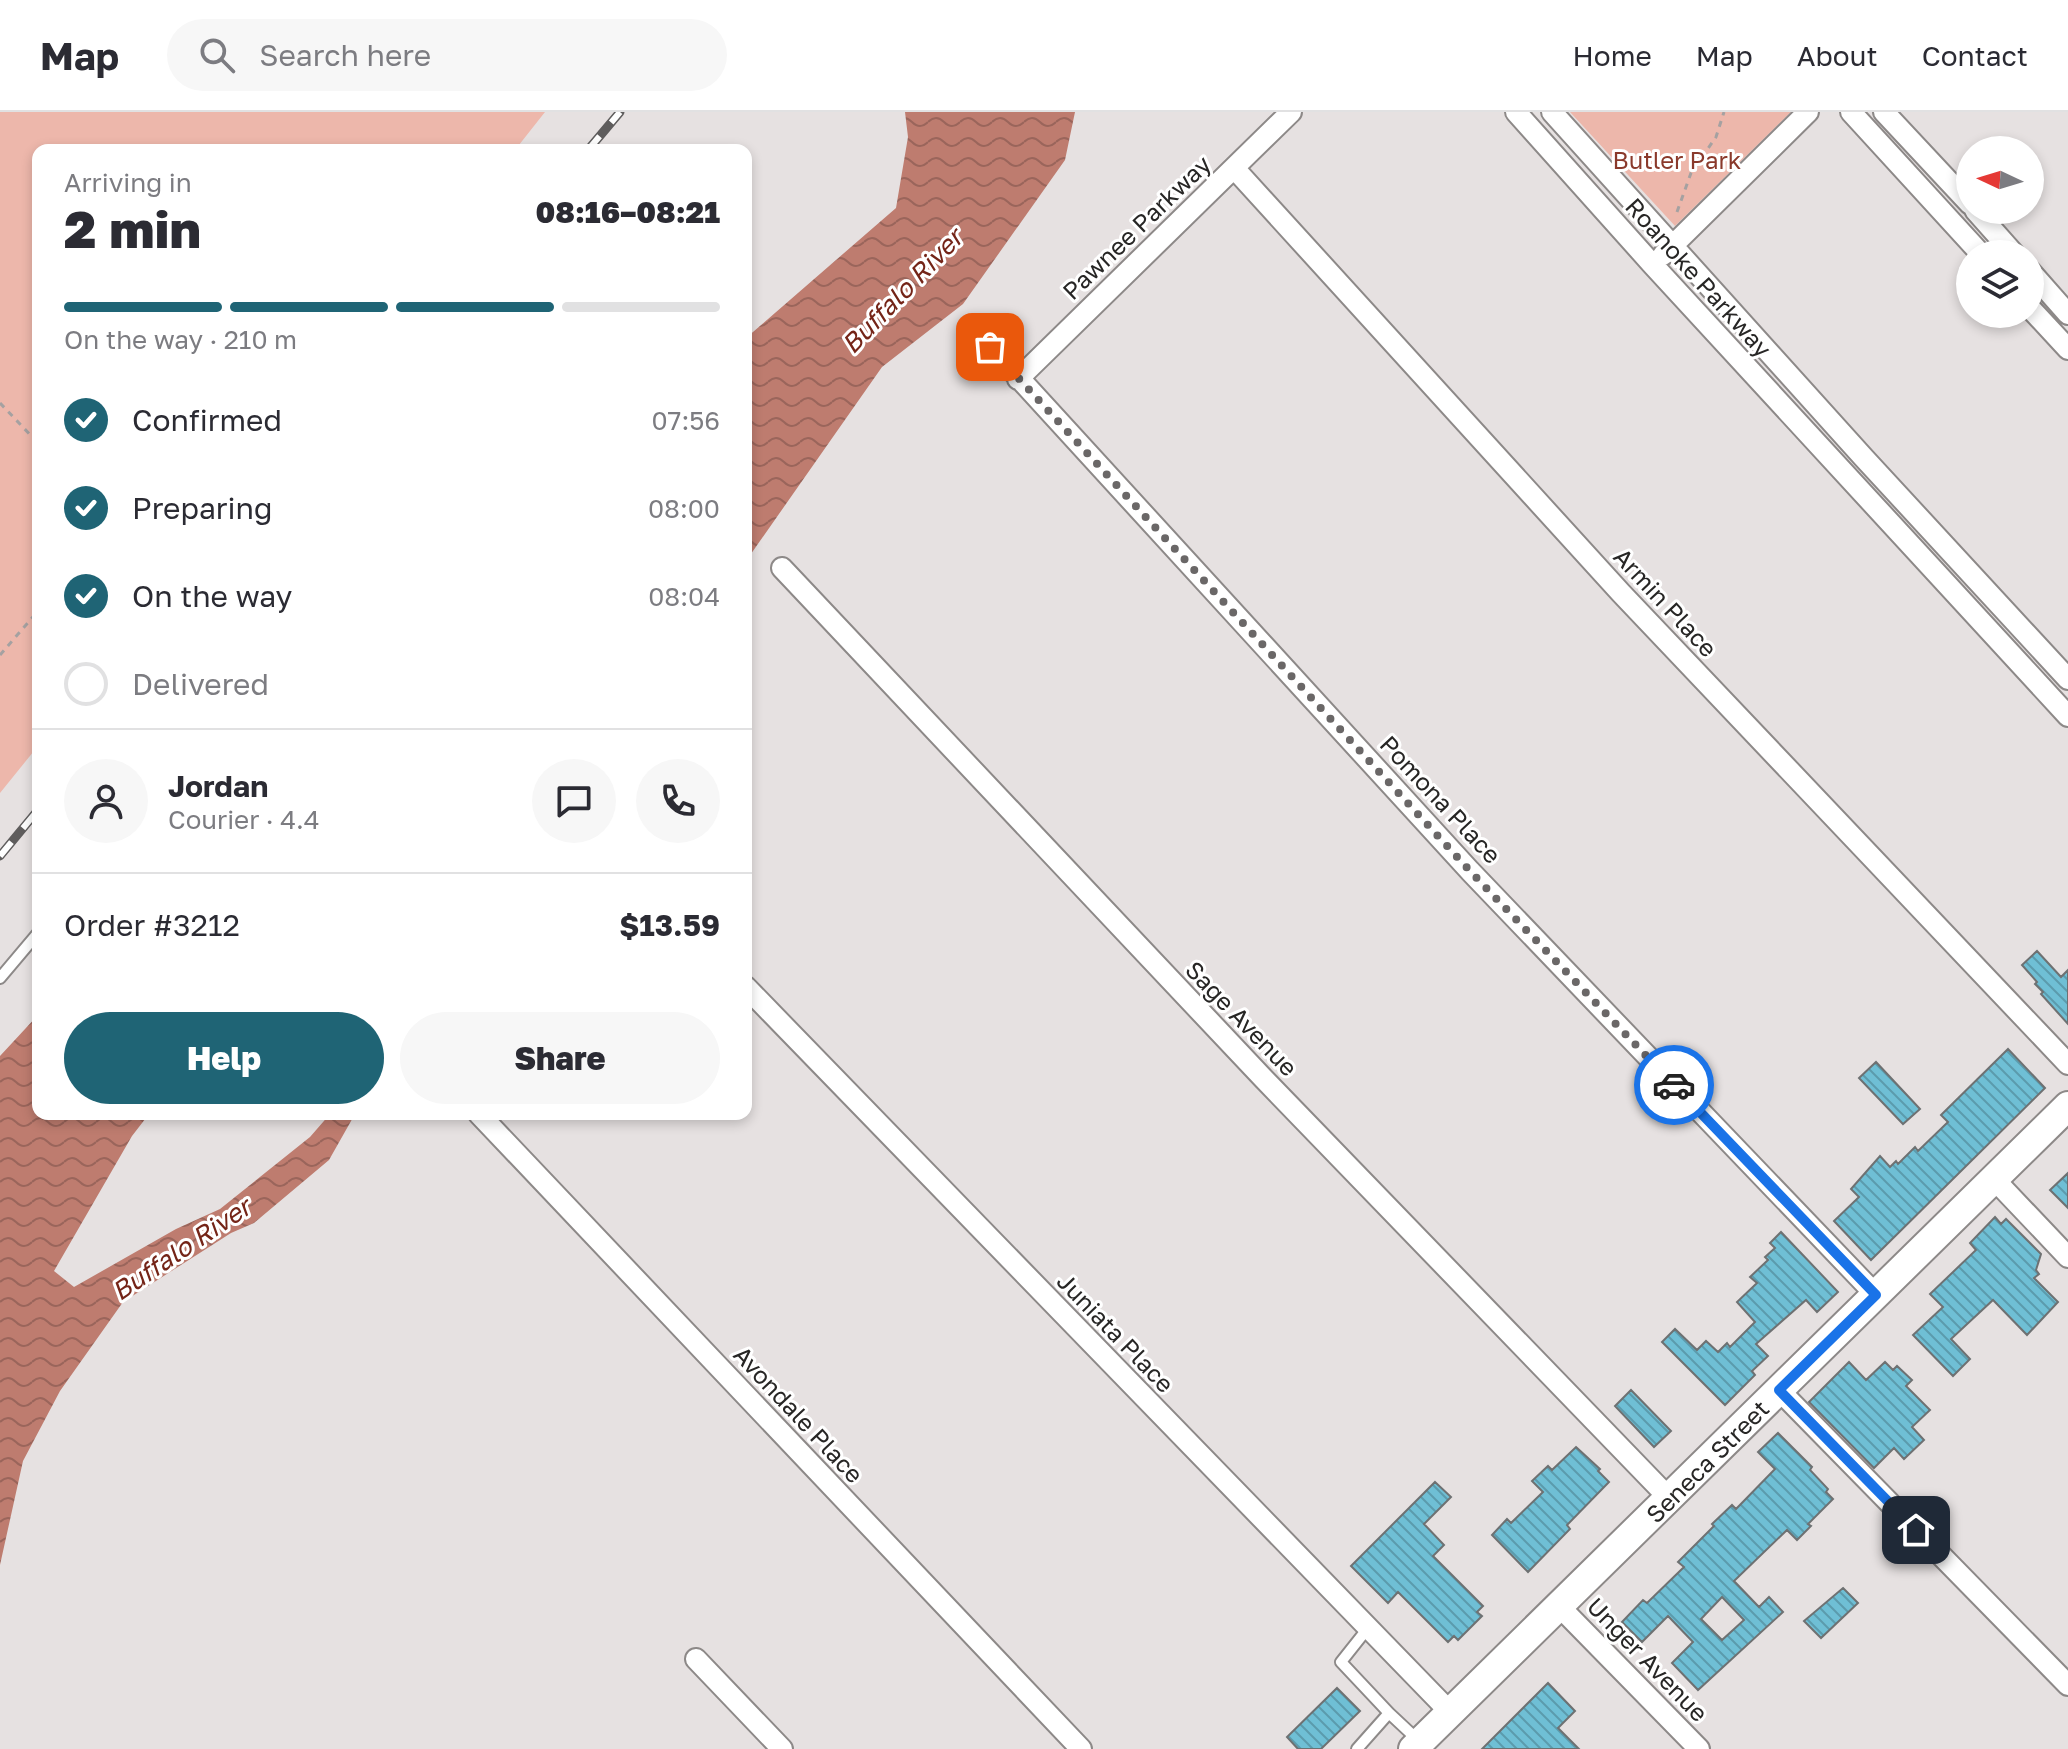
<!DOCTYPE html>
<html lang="en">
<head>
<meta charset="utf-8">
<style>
	:root { --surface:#fff; --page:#f7f7f7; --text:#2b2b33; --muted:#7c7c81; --line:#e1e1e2; --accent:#1f6475 }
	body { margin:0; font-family:"Golos Text",sans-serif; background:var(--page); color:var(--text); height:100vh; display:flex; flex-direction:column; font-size:30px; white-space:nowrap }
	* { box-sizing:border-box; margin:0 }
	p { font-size:26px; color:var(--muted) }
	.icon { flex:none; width:44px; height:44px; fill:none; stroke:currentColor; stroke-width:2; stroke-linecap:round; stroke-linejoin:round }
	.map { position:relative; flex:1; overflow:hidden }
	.details { position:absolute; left:32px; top:32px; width:720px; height:976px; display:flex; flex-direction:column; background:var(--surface); border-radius:16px; box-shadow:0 4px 12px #0003 }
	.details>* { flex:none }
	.needle { width:52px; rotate:274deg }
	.tools { position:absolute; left:1956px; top:24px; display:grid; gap:16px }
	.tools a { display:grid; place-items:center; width:88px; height:88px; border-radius:50%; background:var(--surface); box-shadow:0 4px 12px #0003; font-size:40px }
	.pin { position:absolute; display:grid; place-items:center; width:68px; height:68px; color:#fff; margin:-34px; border-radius:16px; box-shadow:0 4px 12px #0006 }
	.courier { position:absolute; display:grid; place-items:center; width:80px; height:80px; margin:-40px; border:6px solid #1a73e8; border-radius:50%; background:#fff; color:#222; box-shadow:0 2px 10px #0007 }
	.summary em { font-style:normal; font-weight:800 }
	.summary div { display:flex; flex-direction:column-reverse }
	.summary { display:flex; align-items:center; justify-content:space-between; height:136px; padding:0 32px }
	h1 { font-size:52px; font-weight:800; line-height:60px }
	.bar { display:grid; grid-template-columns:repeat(4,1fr); gap:12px 8px; align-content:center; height:96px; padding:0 32px }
	.bar i { height:10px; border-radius:6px; background:var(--line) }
	.bar .on { background:var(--accent) }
	.bar p { grid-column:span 4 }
	.line { display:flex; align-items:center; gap:20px; padding:0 32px; border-top:2px solid var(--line) }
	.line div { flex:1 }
	.round { display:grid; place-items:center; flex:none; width:84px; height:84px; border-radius:42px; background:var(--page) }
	ol { padding:0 32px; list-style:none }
	li { display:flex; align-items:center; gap:24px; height:88px }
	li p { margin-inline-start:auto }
	li .icon { padding:8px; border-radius:50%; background:var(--accent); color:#fff; stroke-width:4 }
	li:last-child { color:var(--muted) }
	li i { width:44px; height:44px; border:4px solid var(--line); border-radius:50% }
	.action { display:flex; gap:16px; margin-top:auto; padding:16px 32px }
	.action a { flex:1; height:92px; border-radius:48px; background:var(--accent); color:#fff; font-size:32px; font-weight:800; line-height:92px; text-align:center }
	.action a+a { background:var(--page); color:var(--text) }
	header { display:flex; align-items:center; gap:48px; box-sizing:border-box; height:112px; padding:0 40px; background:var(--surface); border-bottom:2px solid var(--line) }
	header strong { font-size:38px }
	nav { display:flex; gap:44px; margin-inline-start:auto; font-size:28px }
	.search { width:560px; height:72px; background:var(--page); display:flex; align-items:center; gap:20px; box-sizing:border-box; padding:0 28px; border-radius:44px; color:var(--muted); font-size:30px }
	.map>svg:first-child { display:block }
	.green { fill:#edb7ab }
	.water { fill:url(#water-waves) }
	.building { fill:url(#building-back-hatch); stroke:#6e7172; stroke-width:2; fill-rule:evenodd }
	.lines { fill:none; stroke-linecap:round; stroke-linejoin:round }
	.lane-casing { stroke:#8d8988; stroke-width:14 }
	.street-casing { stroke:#8d8988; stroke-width:24 }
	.secondary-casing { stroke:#8d8988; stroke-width:32 }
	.path { stroke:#a5a1a1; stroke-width:3; stroke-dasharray:6 6; stroke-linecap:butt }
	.lane { stroke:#fff; stroke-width:10 }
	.street { stroke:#fff; stroke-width:20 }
	.secondary { stroke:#fff; stroke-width:28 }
	.rail-casing { stroke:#5f5d5d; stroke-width:9 }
	.rail { stroke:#fff; stroke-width:6; stroke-dasharray:18; stroke-linecap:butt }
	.done { stroke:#6a6767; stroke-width:8; stroke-dasharray:0 14.4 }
	.route { stroke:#1a73e8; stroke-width:10 }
	.labels { text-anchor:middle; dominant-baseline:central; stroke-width:6; stroke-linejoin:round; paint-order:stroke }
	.park-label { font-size:24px; fill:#8a392b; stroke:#fff }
	.street-label { font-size:24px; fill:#272625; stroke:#fff }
	.water-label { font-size:26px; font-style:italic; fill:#742417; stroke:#fff }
</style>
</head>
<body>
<header>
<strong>Map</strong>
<div class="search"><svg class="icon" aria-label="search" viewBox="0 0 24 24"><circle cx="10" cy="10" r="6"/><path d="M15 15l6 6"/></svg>Search here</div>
<nav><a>Home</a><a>Map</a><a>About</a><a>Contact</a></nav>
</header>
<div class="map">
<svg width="2068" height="1637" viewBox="0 0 2068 1637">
	<defs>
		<pattern id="water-waves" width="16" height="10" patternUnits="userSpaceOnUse" patternTransform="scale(2)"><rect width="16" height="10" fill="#be7c6f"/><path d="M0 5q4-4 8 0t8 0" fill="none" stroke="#9a655b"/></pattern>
		<pattern id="building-back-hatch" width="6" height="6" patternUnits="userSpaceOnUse" patternTransform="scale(2)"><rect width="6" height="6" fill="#6fbfd5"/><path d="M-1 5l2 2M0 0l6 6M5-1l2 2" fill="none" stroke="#5b9bad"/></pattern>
	</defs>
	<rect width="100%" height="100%" fill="#e6e1e1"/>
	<path class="green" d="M0,0H545L515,38H38V634L0,681Z
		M1570,0H1791L1675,114Z"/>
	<path class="water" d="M905,0H1075L1065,48L963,192L882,255L746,449V226L896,96L908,25Z
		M38,903V1002H149L132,1024L54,1159L74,1175L176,1117L220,1097L310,1025L330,1002H355L329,1048L254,1111L231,1121L123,1190L60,1279L23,1349L0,1453V944Z"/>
	<path class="building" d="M2037,839L2061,865L2068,858V912L2041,882L2043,880L2035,872L2037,870L2022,853Z
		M2008,937L2045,976L1871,1148L1834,1109L1859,1085L1851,1077L1880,1044L1890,1055L1896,1049L1898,1052L1915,1035L1918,1039L1948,1010L1941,1003Z
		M1876,950L1920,997L1903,1012L1859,966Z
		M2068,1061V1096L2050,1078Z
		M1995,1105L2001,1112L2006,1107L2041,1142L2036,1158L2039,1162L2034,1166L2058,1190L2027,1223L1993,1188L1951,1227L1970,1247L1953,1264L1913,1223L1943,1195L1930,1182L1976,1138L1970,1131Z
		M1781,1120L1838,1180L1817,1200L1806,1188L1756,1232L1768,1244L1752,1259L1755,1263L1725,1293L1662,1230L1675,1217L1697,1238L1706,1229L1718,1240L1727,1231L1730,1235L1755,1210L1737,1190L1757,1171L1750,1165L1768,1148L1765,1145L1775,1136L1770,1131Z
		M1849,1250L1866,1268L1885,1250L1893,1258L1897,1254L1912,1268L1906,1274L1930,1298L1912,1315L1924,1328L1904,1347L1894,1336L1874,1356L1809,1290Z
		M1631,1278L1671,1319L1654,1335L1615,1294Z
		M1778,1321L1812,1355L1810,1358L1828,1377L1826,1380L1833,1387L1808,1412L1811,1414L1797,1428L1787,1418L1734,1469L1759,1495L1769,1485L1783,1500L1698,1578L1672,1551L1693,1530L1668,1504L1642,1530L1622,1510L1643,1488L1647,1491L1684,1455L1678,1450L1714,1414L1712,1412L1732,1393L1736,1397L1775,1357L1758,1340ZM1722,1485L1744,1508L1722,1528L1701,1507Z
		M1576,1335L1600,1357L1598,1359L1609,1370L1567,1413L1570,1417L1528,1460L1492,1423L1507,1407L1511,1411L1543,1380L1532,1369L1548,1354L1552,1358Z
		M1435,1370L1451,1385L1424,1412L1444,1433L1433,1444L1483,1494L1477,1500L1482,1504L1458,1528L1454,1524L1448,1530L1398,1480L1388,1491L1351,1454Z
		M1843,1476L1858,1491L1821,1526L1804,1509Z
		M1548,1571L1575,1599L1558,1616L1579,1637H1482Z
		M1337,1576L1360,1599L1321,1637H1298L1287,1625Z"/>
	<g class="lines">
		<defs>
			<path id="lane" d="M0,866L38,821
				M1389,1601L1420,1630
				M1357,1637L1389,1601L1341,1550L1368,1516"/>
			<path id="street" d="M1516,0L1652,152L2068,604
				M1552,0L1864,346L2068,567
				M1851,0L1981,142
				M1884,0L1970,92
				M1234,56L1621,481L2068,952
				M1975,98L2014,142
				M1663,143L1808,0
				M2030,159L2068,202
				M2030,196L2068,237
				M976,219L1470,759L1876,1183
				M1018,267L1291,0
				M782,456L1263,966L1669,1386
				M746,875L1450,1600
				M479,1002L1081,1637
				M1994,1067L2068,1145
				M1779,1278L2068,1573
				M1559,1494L1699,1637
				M696,1547L782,1637"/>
			<path id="secondary" d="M1413,1637L2068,994"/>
		</defs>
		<use href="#lane" class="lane-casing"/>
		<use href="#street" class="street-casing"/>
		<use href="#secondary" class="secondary-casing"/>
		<path class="path" d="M1677,100L1691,61L1716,25L1724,0
			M0,291L38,331
			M0,543L38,499"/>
		<use href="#lane" class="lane"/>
		<use href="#street" class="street"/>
		<use href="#secondary" class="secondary"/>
		<defs>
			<path id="rail" d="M588,38L620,0
				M0,744L38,698"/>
		</defs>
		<use href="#rail" class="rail-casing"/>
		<use href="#rail" class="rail"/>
	</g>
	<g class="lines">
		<path class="done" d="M990,235L1470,759L1674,973"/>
		<path class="route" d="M1674,973L1876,1183L1779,1278L1916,1418"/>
	</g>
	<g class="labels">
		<g class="park-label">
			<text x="1677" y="47">Butler Park</text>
		</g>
		<g class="street-label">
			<text transform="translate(1136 115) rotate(-44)">Pawnee Parkway</text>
			<text transform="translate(1699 165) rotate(48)">Roanoke Parkway</text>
			<text transform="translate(1666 490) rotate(47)">Armin Place</text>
			<text transform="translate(1441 687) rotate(47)">Pomona Place</text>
			<text transform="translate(1242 906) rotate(46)">Sage Avenue</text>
			<text transform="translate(1116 1220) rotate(46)">Juniata Place</text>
			<text transform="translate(799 1302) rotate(47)">Avondale Place</text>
			<text transform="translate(1707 1349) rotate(-45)">Seneca Street</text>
			<text transform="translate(1648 1547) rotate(46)">Unger Avenue</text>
		</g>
		<g class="water-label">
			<text transform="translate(902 179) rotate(-46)">Buffalo River</text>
			<text transform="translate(181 1137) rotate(-34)">Buffalo River</text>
		</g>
	</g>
</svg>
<div class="tools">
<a><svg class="needle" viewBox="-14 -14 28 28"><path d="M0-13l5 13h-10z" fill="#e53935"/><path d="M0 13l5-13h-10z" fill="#7c7c81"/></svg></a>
<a><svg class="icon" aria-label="layers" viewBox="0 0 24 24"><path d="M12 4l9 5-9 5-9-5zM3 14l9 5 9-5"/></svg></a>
</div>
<div class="pin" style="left:990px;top:235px;background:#ea580c"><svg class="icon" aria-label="bag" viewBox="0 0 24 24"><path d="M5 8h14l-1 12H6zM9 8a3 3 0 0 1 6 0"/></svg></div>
<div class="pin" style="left:1916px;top:1418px;background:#1f2937"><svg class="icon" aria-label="home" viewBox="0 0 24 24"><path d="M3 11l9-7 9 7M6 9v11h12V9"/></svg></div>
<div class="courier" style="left:1674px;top:973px"><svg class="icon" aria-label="car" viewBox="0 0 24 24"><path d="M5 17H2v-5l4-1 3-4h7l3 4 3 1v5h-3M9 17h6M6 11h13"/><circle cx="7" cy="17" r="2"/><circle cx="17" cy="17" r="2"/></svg></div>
<section class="details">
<div class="summary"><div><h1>2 min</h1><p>Arriving in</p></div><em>08:16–08:21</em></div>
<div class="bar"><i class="on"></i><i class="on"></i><i class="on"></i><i></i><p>On the way · 210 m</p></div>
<ol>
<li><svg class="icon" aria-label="check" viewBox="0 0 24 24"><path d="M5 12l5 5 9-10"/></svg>Confirmed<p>07:56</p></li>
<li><svg class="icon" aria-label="check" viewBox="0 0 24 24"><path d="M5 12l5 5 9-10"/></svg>Preparing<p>08:00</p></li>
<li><svg class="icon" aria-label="check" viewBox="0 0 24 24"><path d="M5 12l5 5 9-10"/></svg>On the way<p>08:04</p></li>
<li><i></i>Delivered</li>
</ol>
<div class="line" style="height:144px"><a class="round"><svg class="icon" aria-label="person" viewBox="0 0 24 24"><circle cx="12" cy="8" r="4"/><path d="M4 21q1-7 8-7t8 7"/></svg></a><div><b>Jordan</b><p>Courier · 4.4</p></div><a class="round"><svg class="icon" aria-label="chat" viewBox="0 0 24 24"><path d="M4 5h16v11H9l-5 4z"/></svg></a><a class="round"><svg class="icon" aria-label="phone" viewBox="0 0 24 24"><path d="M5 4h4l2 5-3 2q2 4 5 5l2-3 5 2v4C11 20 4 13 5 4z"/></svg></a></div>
<div class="line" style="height:104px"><div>Order #3212</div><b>$13.59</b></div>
<div class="action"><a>Help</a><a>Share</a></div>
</section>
</div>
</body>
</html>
